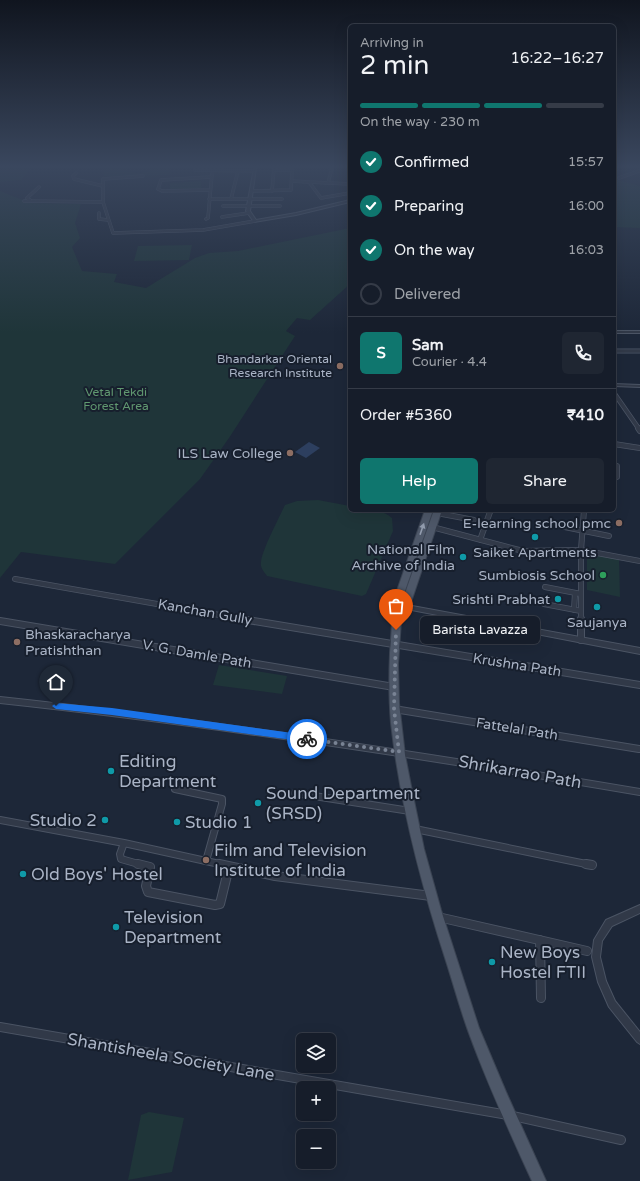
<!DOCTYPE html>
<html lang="en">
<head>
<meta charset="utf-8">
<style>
	:root { --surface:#161d2a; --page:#1f2632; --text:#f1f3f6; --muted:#9ea2a8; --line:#353b47; --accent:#0f766e }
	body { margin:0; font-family:"Varela Round",sans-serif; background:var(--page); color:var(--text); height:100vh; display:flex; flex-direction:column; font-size:15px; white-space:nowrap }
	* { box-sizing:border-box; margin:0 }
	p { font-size:13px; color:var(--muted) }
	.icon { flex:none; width:22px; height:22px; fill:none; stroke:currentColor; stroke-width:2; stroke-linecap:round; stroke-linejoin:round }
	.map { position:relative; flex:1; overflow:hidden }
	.drawer { position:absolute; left:348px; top:24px; width:268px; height:488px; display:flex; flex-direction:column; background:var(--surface); border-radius:6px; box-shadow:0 4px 16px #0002,0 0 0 1px var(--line) }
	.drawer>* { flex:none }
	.controls { position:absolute; left:296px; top:1033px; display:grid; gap:8px }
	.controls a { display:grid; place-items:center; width:40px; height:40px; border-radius:6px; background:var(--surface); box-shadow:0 4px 16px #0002,0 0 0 1px var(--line); font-size:20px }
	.pin { position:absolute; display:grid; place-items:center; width:34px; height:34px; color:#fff; margin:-41px -17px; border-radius:50% 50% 50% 0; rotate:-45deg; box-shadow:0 0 4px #0007 }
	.pin .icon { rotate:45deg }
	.courier { position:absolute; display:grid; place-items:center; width:40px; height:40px; margin:-20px; border:3px solid #1a73e8; border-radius:50%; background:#fff; color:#222; box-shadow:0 1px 5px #0007 }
	.bubble { position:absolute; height:28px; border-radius:6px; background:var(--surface); box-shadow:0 4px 16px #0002,0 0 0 1px var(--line); font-size:13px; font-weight:600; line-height:28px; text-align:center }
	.summary em { font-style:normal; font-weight:600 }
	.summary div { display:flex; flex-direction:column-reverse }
	.summary { display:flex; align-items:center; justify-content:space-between; height:68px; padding:0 12px }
	h1 { font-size:26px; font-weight:600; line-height:30px }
	.bar { display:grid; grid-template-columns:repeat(4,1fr); gap:6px 4px; align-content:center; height:48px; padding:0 12px }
	.bar i { height:5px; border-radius:3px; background:var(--line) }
	.bar .on { background:var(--accent) }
	.bar p { grid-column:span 4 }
	.line { display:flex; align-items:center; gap:10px; padding:0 12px; border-top:1px solid var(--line) }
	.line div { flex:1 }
	.round { display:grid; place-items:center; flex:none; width:42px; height:42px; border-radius:6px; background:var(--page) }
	ol { padding:0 12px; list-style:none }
	li { display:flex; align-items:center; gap:12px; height:44px }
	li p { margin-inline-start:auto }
	li .icon { padding:4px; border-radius:50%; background:var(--accent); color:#fff; stroke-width:4 }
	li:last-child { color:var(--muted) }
	li i { width:22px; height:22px; border:2px solid var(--line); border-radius:50% }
	.button { display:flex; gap:8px; margin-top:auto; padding:8px 12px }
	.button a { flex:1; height:46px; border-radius:6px; background:var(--accent); color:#fff; font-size:16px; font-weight:600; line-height:46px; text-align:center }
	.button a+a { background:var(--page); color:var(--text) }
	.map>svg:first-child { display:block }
	.green { fill:#1f3539 }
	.water { fill:#2d3f5f }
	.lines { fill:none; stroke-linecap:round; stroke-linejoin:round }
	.minor-far4-casing { stroke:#4b5464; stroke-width:3.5 }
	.minor-far3-casing { stroke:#4b5464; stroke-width:5 }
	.minor-far2-casing { stroke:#4b5464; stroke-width:6 }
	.minor-far1-casing { stroke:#4b5464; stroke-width:8 }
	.minor-casing { stroke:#4b5464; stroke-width:10 }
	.tertiary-casing { stroke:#4b5464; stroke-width:2 }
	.primary-casing { stroke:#3a4352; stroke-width:2 }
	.minor-far4 { stroke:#313948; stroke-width:2.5 }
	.minor-far3 { stroke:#313948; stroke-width:3.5 }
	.minor-far2 { stroke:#313948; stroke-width:4.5 }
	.minor-far1 { stroke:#313948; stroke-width:6 }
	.minor { stroke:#313948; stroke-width:8 }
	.tertiary { fill:#313948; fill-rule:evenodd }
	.primary { fill:#4e5869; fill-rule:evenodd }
	.oneway { fill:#939daf }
	.route { fill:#1a73e8 }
	.done { stroke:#798394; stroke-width:4; stroke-dasharray:0 7.2 }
	.education-dot { fill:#8d6e63; stroke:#171f2d; stroke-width:1.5 }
	.culture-dot { fill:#0f9aa8; stroke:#171f2d; stroke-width:1.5 }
	.leisure-dot { fill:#2e9e5b; stroke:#171f2d; stroke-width:1.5 }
	.labels { text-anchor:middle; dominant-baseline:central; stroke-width:4; stroke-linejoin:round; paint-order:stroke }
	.far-poi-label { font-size:12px; fill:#aab4c6; stroke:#171f2d; text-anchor:end }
	.far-park-label { font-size:12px; fill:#609870; stroke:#171f2d }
	.poi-label { font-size:14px; fill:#aab4c6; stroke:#171f2d; text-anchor:end }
	.street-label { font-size:14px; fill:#aab4c6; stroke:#171f2d }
	.near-poi-label { font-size:17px; fill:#aab4c6; stroke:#171f2d; text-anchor:start }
	.near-street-label { font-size:17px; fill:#aab4c6; stroke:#171f2d }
</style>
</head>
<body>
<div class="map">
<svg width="640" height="1181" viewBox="0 0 640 1181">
	<rect width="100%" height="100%" fill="#1d2738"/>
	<path class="green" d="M0,168H30L21,180L0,182Z
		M104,168H118L129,172L140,173L157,168H173L170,170L169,175L104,176Z
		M614,179L640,186V228L614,227Z
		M201,181V188L170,190V183Z
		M0,191L30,203L81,204L75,223L80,238L72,247L82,271L117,274L114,282L146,288L195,258L209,253L238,251L350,228V284L310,320L297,318L286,331L295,336L229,438L200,479L115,564L21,552L0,578Z
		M192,245L189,260L134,261L138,246Z
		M318,500L350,506V510C365,510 380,508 392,518L393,531L366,594L362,596L267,576C264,572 260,568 261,562C262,550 279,518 285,505L297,501Z
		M587,553L619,559L620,597L587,590Z
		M219,665L287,676L282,694L213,685Z
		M149,1112L184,1118L172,1172L128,1180L141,1115Z"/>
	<path class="water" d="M309,442L320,448L306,458L295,452Z"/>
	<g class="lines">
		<defs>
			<path id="minor-far4" d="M196,168L195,170L254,171
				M274,170H292
				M76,173L73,176L74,179L103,186
				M619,178L639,171
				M103,179V202L113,233L203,230L255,221
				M103,179L143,176
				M292,181L309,182
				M328,183L332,168
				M350,184L309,182L321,198L350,193
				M210,190L162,191L158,189L161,180L211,177
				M251,191L291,190L292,170L294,168
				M272,191L274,168
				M209,199H282
				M231,199L238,171
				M24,201L103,202
				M31,201L27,198L39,187
				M223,206H280
				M99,213V219L108,220
				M222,217L249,213
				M206,219L208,218L212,174"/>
			<path id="minor-far3" d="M614,351H640
				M614,393L639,429"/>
			<path id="minor-far2" d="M638,428L640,431
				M614,444L640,448
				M614,465L617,466V477L614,478
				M437,513L474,520
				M555,525L609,536
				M432,527L523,551L581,550L640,561
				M480,540L490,512
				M15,579L248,620
				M545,587L581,594
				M544,604L581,611
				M574,610L575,593
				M581,620V550L584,510"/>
			<path id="minor-far1" d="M242,619L640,685
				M581,619V640
				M0,621L394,687
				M0,700C214,723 427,756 640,792
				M394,709L639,749
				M175,789L222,799V804L206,861
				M295,793L410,811
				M0,820L124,843L224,865
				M415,829L591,865
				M124,843L120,854L121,859L142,865"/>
			<path id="minor" d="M138,864L150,867L146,886L148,892L215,905L220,904L229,867
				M219,864L275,876L431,896
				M586,864L592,865
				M438,917L587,951
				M540,940L541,998
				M0,1027L508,1115L621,1140"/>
			<path id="tertiary" d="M254,168H256L250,211L256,220L296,213L350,200V202L296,215L254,222L246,211Z
				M614,331H640V333H614Z
				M614,384L640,385V387L614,386Z
				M394,603H396L640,648V654L396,607H394L393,605Z
				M640,905V913L612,926L602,941L600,957L606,981L615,1001L640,1032V1044L637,1042L609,1007L598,982L592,957L594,940L606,920Z"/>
			<path id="primary" d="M425,510H433L400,605V608L434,510H442L409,608L401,621L398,664L399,703L405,755L411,786L424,849L441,910L479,1028L506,1092L546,1181H532C510,1133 488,1085 470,1036C461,1012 454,986 446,961C421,884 400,804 391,723C389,700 389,676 390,653C391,637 393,621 392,605Z"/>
		</defs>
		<use href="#minor-far4" class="minor-far4-casing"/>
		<use href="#minor-far3" class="minor-far3-casing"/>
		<use href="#minor-far2" class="minor-far2-casing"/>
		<use href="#minor-far1" class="minor-far1-casing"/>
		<use href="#minor" class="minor-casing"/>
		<use href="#tertiary" class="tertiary-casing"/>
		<use href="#primary" class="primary-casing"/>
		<use href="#minor-far4" class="minor-far4"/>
		<use href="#minor-far3" class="minor-far3"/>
		<use href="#minor-far2" class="minor-far2"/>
		<use href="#minor-far1" class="minor-far1"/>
		<use href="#minor" class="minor"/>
		<use href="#tertiary" class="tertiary"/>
		<use href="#primary" class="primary"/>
	</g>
	<defs><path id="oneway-solid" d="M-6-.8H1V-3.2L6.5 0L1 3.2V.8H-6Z"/></defs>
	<use class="oneway" href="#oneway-solid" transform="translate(422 529) rotate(-71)"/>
	<linearGradient id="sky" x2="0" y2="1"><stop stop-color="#10151f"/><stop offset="0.5" stop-color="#3a475e"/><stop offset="1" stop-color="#3a475e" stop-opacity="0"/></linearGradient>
	<rect width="640" height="333" fill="url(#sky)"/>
	<path class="route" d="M56,703L112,708L307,735L310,739L307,742L112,715L56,709L52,706Z"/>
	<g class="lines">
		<path class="done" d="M307,739L399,752L394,709L396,630"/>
	</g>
	<g class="education-dot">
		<circle cx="340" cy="366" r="4"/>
		<circle cx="290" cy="453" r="4"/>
		<circle cx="619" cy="523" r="4"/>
		<circle cx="17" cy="642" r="4"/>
		<circle cx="206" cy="860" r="4"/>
	</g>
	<g class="culture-dot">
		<circle cx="535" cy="537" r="4"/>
		<circle cx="463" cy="557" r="4"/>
		<circle cx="558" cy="599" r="4"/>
		<circle cx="597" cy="607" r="4"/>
		<circle cx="111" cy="771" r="4"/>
		<circle cx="258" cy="803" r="4"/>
		<circle cx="105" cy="820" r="4"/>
		<circle cx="177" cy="822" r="4"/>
		<circle cx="23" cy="874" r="4"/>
		<circle cx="116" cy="927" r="4"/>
		<circle cx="492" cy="962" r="4"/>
	</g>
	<circle class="leisure-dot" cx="603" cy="575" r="4"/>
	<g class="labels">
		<g class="far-poi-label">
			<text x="332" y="359">Bhandarkar Oriental<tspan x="332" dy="14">Research Institute</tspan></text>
		</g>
		<g class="far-park-label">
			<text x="116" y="392">Vetal Tekdi<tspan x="116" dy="14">Forest Area</tspan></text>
		</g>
		<g class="poi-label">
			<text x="282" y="453">ILS Law College</text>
			<text x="611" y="523">E-learning school pmc</text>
			<text x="455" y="549">National Film<tspan x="455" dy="16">Archive of India</tspan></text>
			<text x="535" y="552" text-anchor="middle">Saiket Apartments</text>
			<text x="595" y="575">Sumbiosis School</text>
			<text x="550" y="599">Srishti Prabhat</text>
			<text x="597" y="622" text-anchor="middle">Saujanya</text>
			<text x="25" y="634" text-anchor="start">Bhaskaracharya<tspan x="25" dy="16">Pratishthan</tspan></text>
		</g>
		<g class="street-label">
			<text transform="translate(205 612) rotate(10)">Kanchan Gully</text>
			<text transform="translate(197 654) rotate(10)">V. G. Damle Path</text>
			<text transform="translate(517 665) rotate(9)">Krushna Path</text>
			<text transform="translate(517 729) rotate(9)">Fattelal Path</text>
		</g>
		<g class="near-poi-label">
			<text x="119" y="761">Editing<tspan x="119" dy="20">Department</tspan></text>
			<text x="266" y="793">Sound Department<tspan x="266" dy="20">(SRSD)</tspan></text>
			<text x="97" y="820" text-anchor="end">Studio 2</text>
			<text x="185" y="822">Studio 1</text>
			<text x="214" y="850">Film and Television<tspan x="214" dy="20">Institute of India</tspan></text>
			<text x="31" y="874">Old Boys' Hostel</text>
			<text x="124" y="917">Television<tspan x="124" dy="20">Department</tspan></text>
			<text x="500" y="952">New Boys<tspan x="500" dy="20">Hostel FTII</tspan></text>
		</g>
		<g class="near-street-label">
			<text transform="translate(520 772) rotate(10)">Shrikarrao Path</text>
			<text transform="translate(171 1057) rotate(10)">Shantisheela Society Lane</text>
		</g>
	</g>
</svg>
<div class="controls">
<a><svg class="icon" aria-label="layers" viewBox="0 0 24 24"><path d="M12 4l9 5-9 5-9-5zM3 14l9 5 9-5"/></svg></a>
<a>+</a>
<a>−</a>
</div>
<div class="pin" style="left:396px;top:630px;background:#ea580c"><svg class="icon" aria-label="bag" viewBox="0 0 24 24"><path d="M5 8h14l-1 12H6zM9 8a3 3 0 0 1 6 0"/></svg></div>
<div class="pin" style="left:56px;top:706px;background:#1f2937"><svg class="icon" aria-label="home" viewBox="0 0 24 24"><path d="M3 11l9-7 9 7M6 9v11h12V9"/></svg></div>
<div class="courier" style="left:307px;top:739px"><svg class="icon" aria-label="bike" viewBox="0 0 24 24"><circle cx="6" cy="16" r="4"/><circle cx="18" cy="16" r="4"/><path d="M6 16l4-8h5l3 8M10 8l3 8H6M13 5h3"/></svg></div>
<div class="bubble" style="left:420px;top:616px;width:120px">Barista Lavazza</div>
<section class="drawer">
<div class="summary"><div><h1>2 min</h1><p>Arriving in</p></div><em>16:22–16:27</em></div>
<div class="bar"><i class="on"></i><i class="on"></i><i class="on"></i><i></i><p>On the way · 230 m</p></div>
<ol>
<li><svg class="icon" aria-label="check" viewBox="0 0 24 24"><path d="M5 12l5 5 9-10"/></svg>Confirmed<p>15:57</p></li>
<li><svg class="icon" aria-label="check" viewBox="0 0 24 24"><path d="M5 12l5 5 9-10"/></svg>Preparing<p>16:00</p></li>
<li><svg class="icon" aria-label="check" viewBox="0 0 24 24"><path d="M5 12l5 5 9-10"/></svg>On the way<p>16:03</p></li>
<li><i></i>Delivered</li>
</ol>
<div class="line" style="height:72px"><b class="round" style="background:var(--accent);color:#fff">S</b><div><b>Sam</b><p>Courier · 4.4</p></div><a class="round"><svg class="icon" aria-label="phone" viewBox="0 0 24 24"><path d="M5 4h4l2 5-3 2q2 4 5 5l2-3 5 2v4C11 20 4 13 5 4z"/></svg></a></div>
<div class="line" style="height:52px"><div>Order #5360</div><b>₹410</b></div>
<div class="button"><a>Help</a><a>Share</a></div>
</section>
</div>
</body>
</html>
